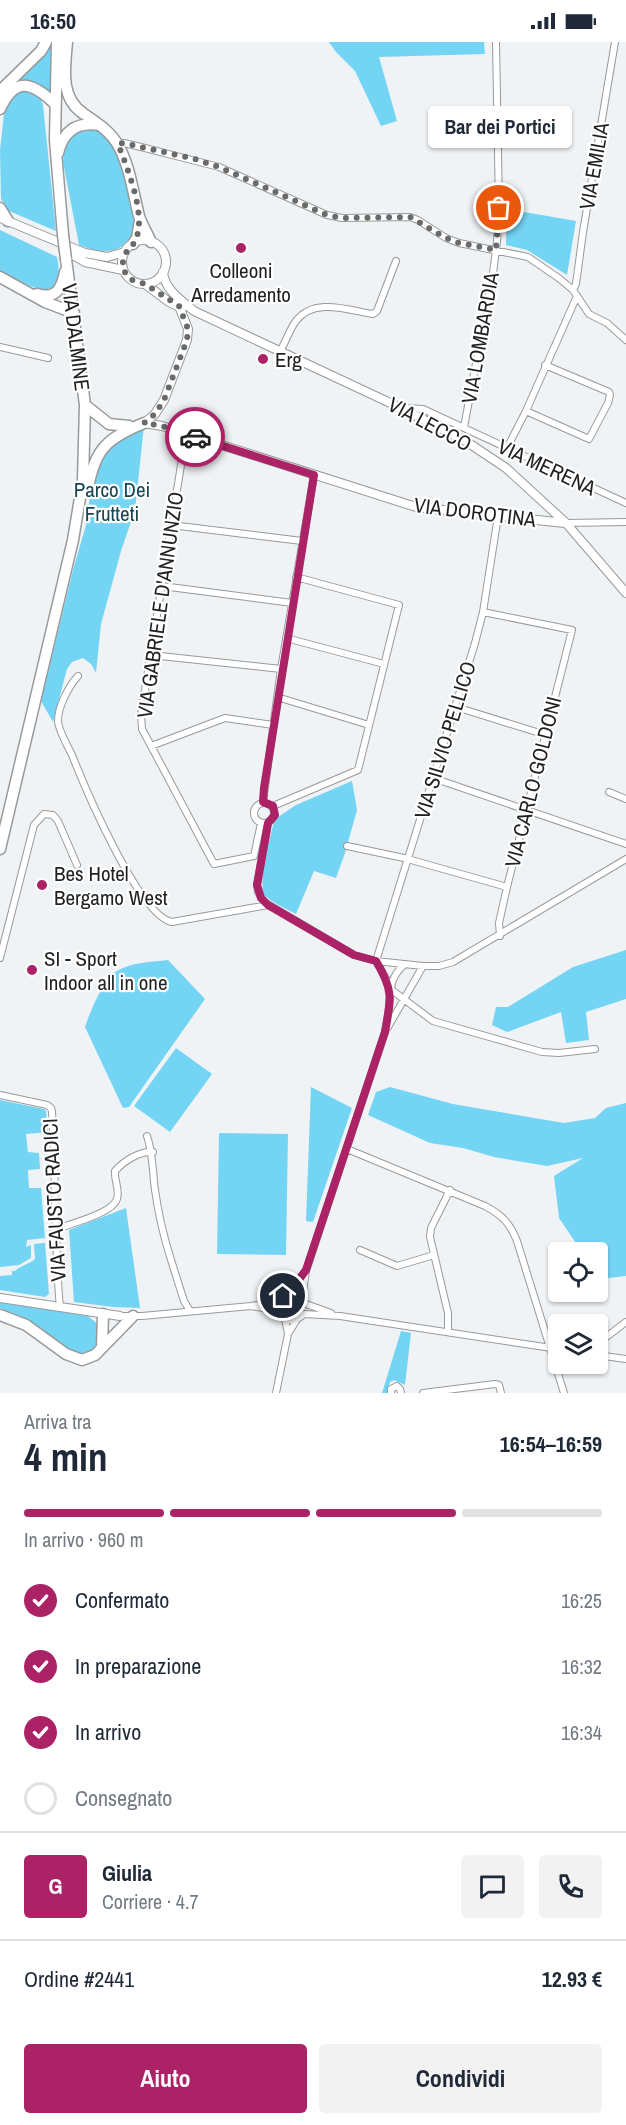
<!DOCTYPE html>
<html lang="it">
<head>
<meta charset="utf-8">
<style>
	:root { --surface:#fff; --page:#f2f2f3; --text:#1f2937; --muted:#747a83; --line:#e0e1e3; --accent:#ab2267 }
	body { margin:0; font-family:"Archivo Narrow",sans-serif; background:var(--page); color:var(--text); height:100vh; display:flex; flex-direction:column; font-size:22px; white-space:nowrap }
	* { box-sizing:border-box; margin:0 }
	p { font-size:20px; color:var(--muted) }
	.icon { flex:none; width:33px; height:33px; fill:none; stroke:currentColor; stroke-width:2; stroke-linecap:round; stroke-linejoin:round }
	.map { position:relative; height:1351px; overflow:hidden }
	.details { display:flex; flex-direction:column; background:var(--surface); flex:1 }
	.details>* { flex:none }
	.tools { position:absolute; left:548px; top:1200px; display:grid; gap:12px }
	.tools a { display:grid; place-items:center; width:60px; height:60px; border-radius:6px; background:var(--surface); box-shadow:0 2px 4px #0004; font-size:30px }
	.pin { position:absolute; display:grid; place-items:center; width:51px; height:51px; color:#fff; margin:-26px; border:3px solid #fff; border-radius:50%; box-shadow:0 2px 6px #0007 }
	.courier { position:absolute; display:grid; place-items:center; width:60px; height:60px; margin:-30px; border:4px solid #ab2267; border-radius:50%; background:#fff; color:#222; box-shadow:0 2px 8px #0007 }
	.bubble { position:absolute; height:42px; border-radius:6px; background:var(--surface); box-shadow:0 2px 4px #0004; font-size:20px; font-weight:700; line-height:42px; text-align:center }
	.summary em { font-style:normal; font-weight:700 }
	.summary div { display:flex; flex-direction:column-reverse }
	.summary { display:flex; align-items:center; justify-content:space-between; height:102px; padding:0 24px }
	h1 { font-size:39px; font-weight:700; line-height:45px }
	.bar { display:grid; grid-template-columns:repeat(4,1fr); gap:9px 6px; align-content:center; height:72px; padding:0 24px }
	.bar i { height:8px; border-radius:4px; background:var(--line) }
	.bar .on { background:var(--accent) }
	.bar p { grid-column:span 4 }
	.line { display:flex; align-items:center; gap:15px; padding:0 24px; border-top:2px solid var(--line) }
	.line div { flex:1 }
	.round { display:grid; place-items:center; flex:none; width:63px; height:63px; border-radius:6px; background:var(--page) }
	ol { padding:0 24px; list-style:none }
	li { display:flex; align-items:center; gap:18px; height:66px }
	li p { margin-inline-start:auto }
	li .icon { padding:6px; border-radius:50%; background:var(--accent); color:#fff; stroke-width:4 }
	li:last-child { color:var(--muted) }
	li i { width:33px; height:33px; border:3px solid var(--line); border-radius:50% }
	.cta { display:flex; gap:12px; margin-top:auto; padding:12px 24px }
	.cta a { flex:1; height:69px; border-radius:6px; background:var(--accent); color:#fff; font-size:24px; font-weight:700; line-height:69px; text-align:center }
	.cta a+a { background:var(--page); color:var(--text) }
	.status { display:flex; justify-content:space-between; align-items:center; height:42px; padding:0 30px; background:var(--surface); direction:ltr }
	.status svg { height:16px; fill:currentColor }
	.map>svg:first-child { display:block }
	.green { fill:#74d4f4 }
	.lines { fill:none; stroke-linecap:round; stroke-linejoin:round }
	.street-casing { stroke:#979a9b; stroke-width:8 }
	.secondary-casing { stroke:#979a9b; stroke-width:10 }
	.highway-casing { stroke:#979a9b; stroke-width:13 }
	.street { stroke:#fff; stroke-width:6 }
	.secondary { stroke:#fff; stroke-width:8 }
	.highway { stroke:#fff; stroke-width:10 }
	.highway-bridge-casing { stroke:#979a9b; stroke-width:13; stroke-linecap:butt }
	.highway-bridge { stroke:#fff; stroke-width:10 }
	.done { stroke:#686a6b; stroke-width:6; stroke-dasharray:0 10.8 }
	.route { stroke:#ab2267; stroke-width:8 }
	.poi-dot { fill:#ab2267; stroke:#fff; stroke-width:2 }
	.labels { text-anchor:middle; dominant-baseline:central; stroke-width:4.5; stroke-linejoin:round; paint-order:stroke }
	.street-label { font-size:21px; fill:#1f2021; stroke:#fff }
	.poi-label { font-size:21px; fill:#1f2021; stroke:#fff; text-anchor:start }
	.park-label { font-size:21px; fill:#164452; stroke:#fff }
</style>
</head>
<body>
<div class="status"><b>16:50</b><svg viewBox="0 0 49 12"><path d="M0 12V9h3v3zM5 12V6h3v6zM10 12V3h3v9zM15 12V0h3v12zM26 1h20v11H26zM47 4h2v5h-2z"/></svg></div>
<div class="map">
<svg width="626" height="1351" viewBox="0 0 626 1351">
	<rect width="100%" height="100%" fill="#f0f3f5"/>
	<path class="green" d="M51,0L50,54L36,43L2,54Z
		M329,0H484L485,12L379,15L397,79L381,84L355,29L336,10Z
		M25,48L40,56L43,63L56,189L9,169L1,157L0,108L4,72L16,49Z
		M84,86C90,87 98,88 103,91C125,106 130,160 136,185C125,213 104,213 79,203L63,120L64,108L68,94Z
		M507,167L576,179L567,233L527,208L506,203Z
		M0,188L57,215C68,268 25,243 0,229Z
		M144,384L135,468L121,509L101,582L96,631L91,622L83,616L72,620L67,627L53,680L41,659L73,528L86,483L92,440L99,418L116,399Z
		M352,739L357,768L345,811L336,836L314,829L296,872C289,868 268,859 264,852C258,841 271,790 275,777L296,763Z
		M626,908V957L586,970L589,998L566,1001L561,970L507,990L492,983L496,965H508L573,925Z
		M168,918L205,957L129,1065L123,1066L85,985C90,970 104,936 117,929C132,920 152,920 168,918Z
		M176,1006L212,1032L170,1090L134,1064Z
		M311,1045L352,1066L313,1180L306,1179Z
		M390,1045L453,1062L564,1081L595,1076L606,1066L626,1061V1234L600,1237L597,1233V1210H582L559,1176L554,1134L583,1116L547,1124L494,1115L463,1106L430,1101L368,1073L376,1050Z
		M0,1058L44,1067L46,1069L48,1090L26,1092L28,1110L39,1111L40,1127L28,1128L29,1146H41L45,1196L27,1198L26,1205L31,1203V1216L19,1223L0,1225Z
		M219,1091L288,1092L286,1213L217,1212Z
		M126,1166L140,1266L113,1265L74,1260L69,1188Z
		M45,1201L49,1252L45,1255L0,1248V1234L12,1233V1229H15C21,1223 28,1223 35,1217L34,1202Z
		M0,1260L88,1274L99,1283L97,1306L83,1313L68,1310L37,1283L0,1266Z
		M401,1289L411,1291L405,1343L394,1338L390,1340L387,1351H382Z"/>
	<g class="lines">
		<defs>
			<path id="street" d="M118,102L124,101L141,105L219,125L327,173L342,176L410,175L418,178L446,196L459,201L528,215L560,237L573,248L589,272L607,281L626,298
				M573,248L576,242L583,190L615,0
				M0,305L48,316
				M280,309C286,300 289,288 296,279C314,255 348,268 373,272L377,269L396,219
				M405,366L423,367L626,461
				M526,369L589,397L608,361L610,353L609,350L545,323
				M464,385L493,231L497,200L499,166L496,0
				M186,392L141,673L142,687L214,822L254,814L261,781
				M507,406L526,369L577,254
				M566,481L626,480
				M171,483L302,499
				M162,544L292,561
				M483,570L572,588L507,845L499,881L500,894
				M286,596L384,622
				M151,613L281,627
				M78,634C69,644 58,664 58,679C58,687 68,705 72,713C85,746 139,874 172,880L268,863
				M277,655L369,683
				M456,665L546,693
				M151,704L225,676L273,683
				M433,736L626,802
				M609,750L626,757
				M263,760L281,627L314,433
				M254 771a10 10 0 1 1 20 0a10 10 0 1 1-20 0Z
				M273,764L358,728L399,563L296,535
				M268,781L257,843L258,850L264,860L354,913L376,919L423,924H439L453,920L626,817
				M347,804L404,816L507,845
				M0,916L34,783L44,772L53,773L58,779L77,823
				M376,919L475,601L483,570L498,474
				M376,919L393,949L433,979L542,1010L559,1011L595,1007
				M388,985L423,924
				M0,1053L47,1063L51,1066L52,1070C56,1135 54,1201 60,1266
				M147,1094C154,1114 152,1133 156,1154C161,1190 173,1224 184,1259L190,1269
				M347,1107L485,1164C502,1173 510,1181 517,1199L564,1351
				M54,1188C69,1182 112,1172 117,1157C120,1148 114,1138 115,1129C124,1119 139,1109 153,1110
				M360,1208L397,1224L434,1213
				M306,1229L385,990C386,982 388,974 389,966C391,948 389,936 404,923
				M288,1252L306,1229L302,1256
				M251,1264L279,1269C285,1281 295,1281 304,1272L340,1274L558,1307
				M120,1274H142L251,1264L269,1261L288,1252H296L302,1256L306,1262L331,1271
				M285,1277L288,1292L296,1279
				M448,1290V1271L430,1195L431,1186L450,1148
				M597,1302L626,1280
				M597,1313L626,1317
				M276,1351L288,1292
				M391,1351V1347L397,1344L400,1347L401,1351
				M423,1351L495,1342L499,1343L501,1351"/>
			<path id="secondary" d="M3,177L85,211L107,215L125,210
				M122 220a22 22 0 1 1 44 0a22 22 0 1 1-44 0Z
				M63,207L85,220L123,228
				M163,230C164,247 182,259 194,269L401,366L467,400L506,426L566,481L626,551
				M145,242L169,260L182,266
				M144,381L162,384L416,465L565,481
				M144,381L155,372L164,358L187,298L188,287L179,264
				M0,1256L120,1274"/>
			<path id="highway" d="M57,0L55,98L63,193
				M67,0C65,25 59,56 84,72C97,81 110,89 118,103C130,124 133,151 139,174C142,183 147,191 151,200
				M0,52L3,46L41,9L46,0
				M0,67C15,34 32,40 54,61
				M58,111C63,90 76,79 99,83
				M0,166L8,179
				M133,202L137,196L140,178
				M0,235L45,260L74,271
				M37,252C56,258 62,246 65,230
				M85,363L109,382L129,384
				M88,446C95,406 108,396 144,381
				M0,807L73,498L83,438L85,363L66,217
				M0,1273L26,1283L66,1312L82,1318L95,1313L133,1274
				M102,1305L103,1272"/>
		</defs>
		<use href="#street" class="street-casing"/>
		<use href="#secondary" class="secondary-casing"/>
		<use href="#highway" class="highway-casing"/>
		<use href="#street" class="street"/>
		<use href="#secondary" class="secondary"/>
		<use href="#highway" class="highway"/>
		<defs>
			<path id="highway-bridge" d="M63,193L66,217"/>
		</defs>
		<use href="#highway-bridge" class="highway-bridge-casing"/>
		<use href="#highway-bridge" class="highway-bridge"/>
	</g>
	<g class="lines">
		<path class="done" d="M195,395L162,384L144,381L155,372L164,358L187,298L188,287L179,264L145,242L132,238L123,228C121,206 133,209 137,194C145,170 127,125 118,102L124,101L141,105L195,117L219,125L327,173L342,176L410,175L446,196L459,201L496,208L499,166"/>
		<path class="route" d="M195,395L314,433L264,746L263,760L273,764L275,773L268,781L257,843L261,856L268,863L354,913L376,919C394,949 391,957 385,990L306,1228L288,1252L283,1254"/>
	</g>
	<g class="poi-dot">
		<circle cx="241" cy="206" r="6"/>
		<circle cx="263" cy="317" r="6"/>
		<circle cx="42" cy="843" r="6"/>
		<circle cx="32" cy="928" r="6"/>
	</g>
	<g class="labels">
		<g class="street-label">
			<text transform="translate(594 124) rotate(-80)">VIA EMILIA</text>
			<text transform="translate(76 295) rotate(83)">VIA DALMINE</text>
			<text transform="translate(480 296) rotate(-80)">VIA LOMBARDIA</text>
			<text transform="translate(430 382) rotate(28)">VIA LECCO</text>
			<text transform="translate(547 425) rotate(25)">VIA MERENA</text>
			<text transform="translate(475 470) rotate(7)">VIA DOROTINA</text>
			<text transform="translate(160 563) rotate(-82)">VIA GABRIELE D'ANNUNZIO</text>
			<text transform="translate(445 698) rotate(-73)">VIA SILVIO PELLICO</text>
			<text transform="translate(533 740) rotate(-76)">VIA CARLO GOLDONI</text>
			<text transform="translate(54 1158) rotate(-93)">VIA FAUSTO RADICI</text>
		</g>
		<g class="poi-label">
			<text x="241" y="228" text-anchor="middle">Colleoni<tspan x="241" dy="24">Arredamento</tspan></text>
			<text x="275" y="317">Erg</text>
			<text x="54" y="831">Bes Hotel<tspan x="54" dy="24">Bergamo West</tspan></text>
			<text x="44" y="916">SI - Sport<tspan x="44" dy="24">Indoor all in one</tspan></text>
		</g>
		<g class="park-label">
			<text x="112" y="447">Parco Dei<tspan x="112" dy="24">Frutteti</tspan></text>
		</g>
	</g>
</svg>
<div class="tools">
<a><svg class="icon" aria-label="locate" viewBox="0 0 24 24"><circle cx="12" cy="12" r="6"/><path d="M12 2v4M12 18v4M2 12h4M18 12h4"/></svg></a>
<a><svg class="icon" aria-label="layers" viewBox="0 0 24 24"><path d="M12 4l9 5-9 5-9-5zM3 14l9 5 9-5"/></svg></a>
</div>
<div class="pin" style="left:499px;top:166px;background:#ea580c"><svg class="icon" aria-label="bag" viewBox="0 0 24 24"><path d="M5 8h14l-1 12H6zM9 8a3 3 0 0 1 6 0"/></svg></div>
<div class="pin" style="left:283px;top:1254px;background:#1f2937"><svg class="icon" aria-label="home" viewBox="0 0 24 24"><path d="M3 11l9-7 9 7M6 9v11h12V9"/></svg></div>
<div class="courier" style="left:195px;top:395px"><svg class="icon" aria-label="car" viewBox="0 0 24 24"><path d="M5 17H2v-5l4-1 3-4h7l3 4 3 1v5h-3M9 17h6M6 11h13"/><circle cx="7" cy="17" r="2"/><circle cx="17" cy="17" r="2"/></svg></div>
<div class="bubble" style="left:428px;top:64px;width:144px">Bar dei Portici</div>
</div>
<section class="details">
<div class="summary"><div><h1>4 min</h1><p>Arriva tra</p></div><em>16:54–16:59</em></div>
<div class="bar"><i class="on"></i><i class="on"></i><i class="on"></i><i></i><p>In arrivo · 960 m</p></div>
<ol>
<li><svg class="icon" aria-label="check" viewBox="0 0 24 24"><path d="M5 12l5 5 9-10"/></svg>Confermato<p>16:25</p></li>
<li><svg class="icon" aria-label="check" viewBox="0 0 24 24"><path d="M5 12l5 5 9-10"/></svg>In preparazione<p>16:32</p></li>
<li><svg class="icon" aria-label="check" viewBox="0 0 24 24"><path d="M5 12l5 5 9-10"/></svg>In arrivo<p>16:34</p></li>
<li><i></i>Consegnato</li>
</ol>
<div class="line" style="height:108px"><b class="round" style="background:var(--accent);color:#fff">G</b><div><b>Giulia</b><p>Corriere · 4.7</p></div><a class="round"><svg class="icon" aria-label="chat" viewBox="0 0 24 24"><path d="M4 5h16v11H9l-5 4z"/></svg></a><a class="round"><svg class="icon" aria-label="phone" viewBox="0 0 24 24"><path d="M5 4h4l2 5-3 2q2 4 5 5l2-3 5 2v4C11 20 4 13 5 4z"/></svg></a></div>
<div class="line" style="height:78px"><div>Ordine #2441</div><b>12.93 €</b></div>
<div class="cta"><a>Aiuto</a><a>Condividi</a></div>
</section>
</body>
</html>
